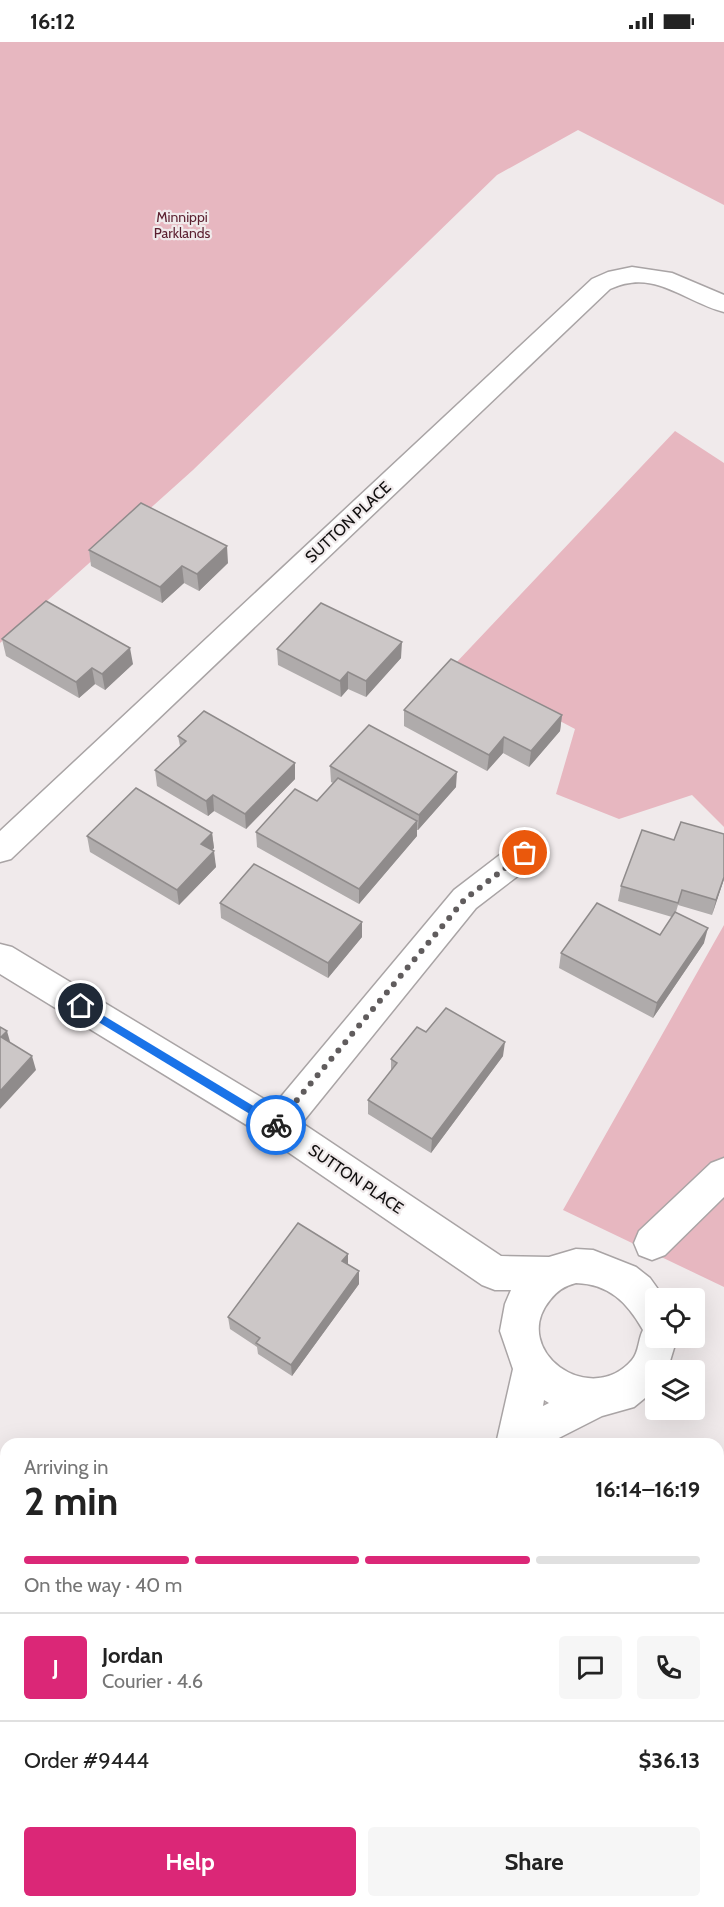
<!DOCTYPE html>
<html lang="en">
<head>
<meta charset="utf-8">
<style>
	:root { --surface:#fff; --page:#f6f6f6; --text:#222; --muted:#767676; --line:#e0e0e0; --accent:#db2777 }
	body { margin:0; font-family:Cabin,sans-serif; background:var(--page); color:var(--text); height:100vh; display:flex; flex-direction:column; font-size:22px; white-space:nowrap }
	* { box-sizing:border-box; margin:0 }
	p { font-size:20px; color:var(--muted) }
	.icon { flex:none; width:33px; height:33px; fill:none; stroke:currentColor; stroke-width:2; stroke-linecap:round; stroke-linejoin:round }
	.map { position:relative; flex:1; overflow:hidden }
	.drawer { position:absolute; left:0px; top:1396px; width:724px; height:470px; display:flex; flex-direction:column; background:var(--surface); border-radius:18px 18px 0 0; box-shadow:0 6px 24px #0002 }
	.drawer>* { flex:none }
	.controls { position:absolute; left:645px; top:1246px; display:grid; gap:12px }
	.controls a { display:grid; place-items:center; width:60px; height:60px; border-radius:6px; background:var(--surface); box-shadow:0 6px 24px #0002; font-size:30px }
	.pin { position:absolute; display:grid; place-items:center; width:51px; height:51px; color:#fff; margin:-26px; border:3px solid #fff; border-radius:50%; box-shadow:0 2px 6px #0007 }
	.courier { position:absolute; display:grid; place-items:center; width:60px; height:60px; margin:-30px; border:4px solid #1a73e8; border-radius:50%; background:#fff; color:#222; box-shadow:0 2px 8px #0007 }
	.headline em { font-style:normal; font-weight:700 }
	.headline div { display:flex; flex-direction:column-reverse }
	.headline { display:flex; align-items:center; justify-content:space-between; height:102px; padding:0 24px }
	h1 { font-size:39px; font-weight:700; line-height:45px }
	.bar { display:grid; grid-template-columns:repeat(4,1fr); gap:9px 6px; align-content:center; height:72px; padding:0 24px }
	.bar i { height:8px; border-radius:4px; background:var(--line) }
	.bar .current { background:var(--accent) }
	.bar p { grid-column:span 4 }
	.line { display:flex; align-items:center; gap:15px; padding:0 24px; border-top:2px solid var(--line) }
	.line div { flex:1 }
	.round { display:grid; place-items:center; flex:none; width:63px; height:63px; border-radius:6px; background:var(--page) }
	.primary-button { display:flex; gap:12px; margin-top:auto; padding:12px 24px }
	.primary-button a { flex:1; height:69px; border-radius:6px; background:var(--accent); color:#fff; font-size:24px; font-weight:700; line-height:69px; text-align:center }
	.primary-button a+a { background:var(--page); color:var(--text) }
	.status { display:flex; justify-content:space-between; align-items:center; height:42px; padding:0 30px; background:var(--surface); direction:ltr }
	.status svg { height:16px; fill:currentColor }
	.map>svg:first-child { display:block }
	.green { fill:#e7b7c0 }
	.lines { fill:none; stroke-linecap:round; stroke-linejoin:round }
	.stream { fill:#c999a1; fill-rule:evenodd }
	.street-casing { stroke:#a9a4a5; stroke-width:3 }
	.street { fill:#fff; fill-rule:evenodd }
	.wall { fill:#afabab }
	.shaded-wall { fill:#8f8b8b }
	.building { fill:#ccc7c7; stroke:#8f8b8b; stroke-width:1.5 }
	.route { fill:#1a73e8 }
	.done { stroke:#605c5d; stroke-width:6; stroke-dasharray:0 10.8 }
	.labels { text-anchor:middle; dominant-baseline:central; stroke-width:4.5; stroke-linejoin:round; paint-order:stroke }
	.far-park-label { font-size:14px; fill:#5a1f2f; stroke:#f0eaeb }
	.street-label { font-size:16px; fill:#121010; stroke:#f0eaeb }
</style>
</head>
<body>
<div class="status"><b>16:12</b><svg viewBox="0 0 49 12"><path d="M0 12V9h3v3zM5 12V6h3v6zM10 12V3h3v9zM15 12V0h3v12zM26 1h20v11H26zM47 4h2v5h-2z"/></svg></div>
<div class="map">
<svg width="724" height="1865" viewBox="0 0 724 1865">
	<rect width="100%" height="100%" fill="#f0eaeb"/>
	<path class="green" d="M0,0H724V163L578,88L497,133L193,428L0,601Z
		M675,389L724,421V785L692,753L619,777L556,752L575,687L454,623Z
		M724,883V1245L563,1168Z"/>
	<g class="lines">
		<path class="stream" d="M6,1480V1494L0,1495V1481Z"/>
		<defs>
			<path id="street" d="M632,225L672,231L724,253V270C683,259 654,226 610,247L11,817L0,820V789L592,237L608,230Z
				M525,799L536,802L541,811L536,820L476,866L302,1081L501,1214L549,1215L576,1207L593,1208L636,1225L650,1236L665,1257H656V1296H677L667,1329H656V1347L634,1365L602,1374L547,1402H496L513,1327L500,1289L505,1262L511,1248H495L482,1243L266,1095L0,932V902L12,905L274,1063L454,848L514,802ZM576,1241C609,1242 627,1260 643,1288C638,1298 639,1310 632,1318C590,1367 509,1308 550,1258C557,1249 564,1244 576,1241ZM544,1358L549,1361L543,1364Z
				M724,1116V1155L665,1213L652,1218L639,1213L634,1201L639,1189L711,1121Z
				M200,1860H281L280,1865H198Z"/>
		</defs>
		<use href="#street" class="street-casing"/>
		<use href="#street" class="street"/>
	</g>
	<path class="wall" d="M89,508L228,521L199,549L184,541L162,561L91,524Z
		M2,597L133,622L105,648L95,642L79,656L6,614Z
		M277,607L401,616L366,655L348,647L341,655L278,623Z
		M404,668L562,673L560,689L529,725L503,711L487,729L404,684Z
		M178,694L295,721V737L246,787L214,769L208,774L157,744L155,728L180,704Z
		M330,724L456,745L418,788H417V794L359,862L257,805L256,790L317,759L333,741L331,740Z
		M212,791L214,806L212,808L216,825L179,863L90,810L87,794Z
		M724,792V837L712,873L678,863L676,870L704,901L653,976L559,926L561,911L660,893L672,875L618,859L621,844L674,798Z
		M220,861L362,895L328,936L221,876Z
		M426,990L503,1014L431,1111L368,1072V1058L391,1030V1017Z
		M348,1212V1223L359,1242L292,1334L258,1312L257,1305L230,1287L228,1275Z"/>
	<path class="shaded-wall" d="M227,504L228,521L199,549L197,532Z
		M182,524L184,541L162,561L160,545Z
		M402,600L401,616L366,655V639Z
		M130,606L133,622L105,648L102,632Z
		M92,626L95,642L79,656L76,640Z
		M348,630V647L341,655L340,639Z
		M562,673L560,689L529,725L531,709Z
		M504,695L503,711L487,729L489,713Z
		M295,721V737L246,787L245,772Z
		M457,730L456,745L418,788L419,773Z
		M213,753L214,769L208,774L206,759Z
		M417,779V794L359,862V847Z
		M212,791L214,806L203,817L201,802Z
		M214,809L216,825L179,863L177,848Z
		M724,835V837L712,873L716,858Z
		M362,880V895L328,936V921Z
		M708,886L704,901L653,976L657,961Z
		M7,989L11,1003L1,995Z
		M505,1000L503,1014L431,1111L432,1097Z
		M32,1014L36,1028L0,1067V1049Z
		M348,1212V1224L342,1219Z
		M359,1229V1242L292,1334L291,1323Z"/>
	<path class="building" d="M141,461L227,504L197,532L182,524L160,545L89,508Z
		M46,559L130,606L102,632L92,626L76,640L2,597Z
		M321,561L402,600L366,639L348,630L340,639L277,607Z
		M451,617L562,673L531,709L504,695L489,713L404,668Z
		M204,669L295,721L245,772L213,753L206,759L155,728L186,699L178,694Z
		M369,683L457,730L419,773L330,724Z
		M338,736L417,779L359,847L256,790L295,747L317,759Z
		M136,746L212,791L201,802L214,809L177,848L87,794Z
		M681,780L724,792V835L716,858L682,848L678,861L621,844L642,788L674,798Z
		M254,822L362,880L328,921L220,861Z
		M597,861L660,893L675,870L708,886L657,961L561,911Z
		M446,966L505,1000L432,1097L368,1058L397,1021L391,1017L417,985L426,990Z
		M0,985L7,989L1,995L32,1014L0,1049Z
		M298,1181L348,1212L342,1219L359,1229L291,1323L256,1301L260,1296L228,1275Z"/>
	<path class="route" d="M81,960L280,1080V1086H273L77,967L76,964Z"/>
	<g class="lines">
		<path class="done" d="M276,1083L465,857L525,811"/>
	</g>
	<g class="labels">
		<g class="far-park-label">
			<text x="182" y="175">Minnippi<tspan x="182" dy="16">Parklands</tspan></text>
		</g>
		<g class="street-label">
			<text transform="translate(348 480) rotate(-43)">SUTTON PLACE</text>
			<text transform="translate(356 1137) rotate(34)">SUTTON PLACE</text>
		</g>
	</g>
</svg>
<div class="controls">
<a><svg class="icon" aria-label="locate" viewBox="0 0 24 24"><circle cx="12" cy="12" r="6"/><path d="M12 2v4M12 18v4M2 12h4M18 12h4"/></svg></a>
<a><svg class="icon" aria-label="layers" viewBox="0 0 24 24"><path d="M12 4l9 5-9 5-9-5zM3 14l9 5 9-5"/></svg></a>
</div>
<div class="pin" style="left:525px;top:811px;background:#ea580c"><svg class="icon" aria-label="bag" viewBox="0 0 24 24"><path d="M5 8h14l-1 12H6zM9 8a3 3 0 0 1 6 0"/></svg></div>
<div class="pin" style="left:81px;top:964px;background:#1f2937"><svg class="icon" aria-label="home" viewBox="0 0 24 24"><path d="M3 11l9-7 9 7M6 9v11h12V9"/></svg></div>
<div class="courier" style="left:276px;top:1083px"><svg class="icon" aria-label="bike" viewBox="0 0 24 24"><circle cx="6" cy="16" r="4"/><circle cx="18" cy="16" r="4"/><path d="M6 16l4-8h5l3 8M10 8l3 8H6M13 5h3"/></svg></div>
<section class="drawer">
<div class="headline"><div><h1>2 min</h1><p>Arriving in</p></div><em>16:14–16:19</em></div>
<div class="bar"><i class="current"></i><i class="current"></i><i class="current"></i><i></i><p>On the way · 40 m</p></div>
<div class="line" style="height:108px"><b class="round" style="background:var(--accent);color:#fff">J</b><div><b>Jordan</b><p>Courier · 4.6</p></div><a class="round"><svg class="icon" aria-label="chat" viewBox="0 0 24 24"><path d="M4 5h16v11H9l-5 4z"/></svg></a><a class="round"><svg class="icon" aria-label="phone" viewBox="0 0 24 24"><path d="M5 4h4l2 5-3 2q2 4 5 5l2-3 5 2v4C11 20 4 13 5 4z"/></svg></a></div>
<div class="line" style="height:78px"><div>Order #9444</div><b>$36.13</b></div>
<div class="primary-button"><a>Help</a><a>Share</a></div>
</section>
</div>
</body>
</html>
